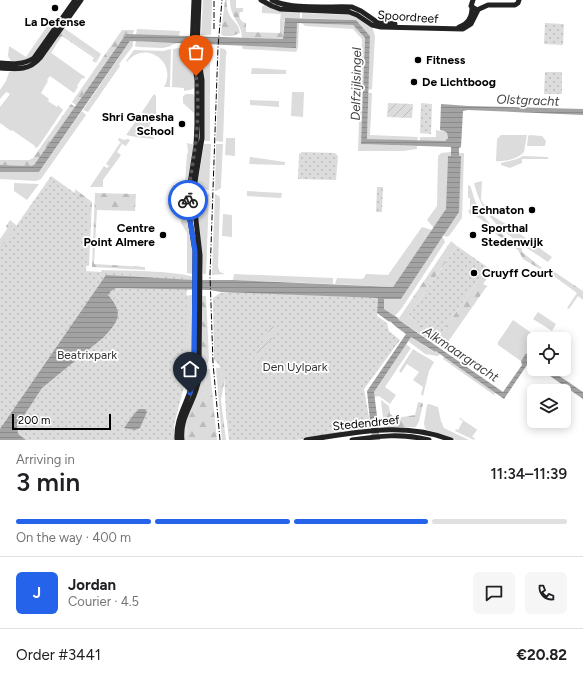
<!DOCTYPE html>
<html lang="en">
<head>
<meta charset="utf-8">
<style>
	:root { --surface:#fff; --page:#f6f6f6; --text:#202124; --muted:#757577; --line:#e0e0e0; --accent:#2563eb }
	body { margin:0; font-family:Figtree,sans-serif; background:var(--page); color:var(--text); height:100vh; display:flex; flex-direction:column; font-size:15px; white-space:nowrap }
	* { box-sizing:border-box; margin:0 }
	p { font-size:13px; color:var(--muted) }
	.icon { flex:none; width:22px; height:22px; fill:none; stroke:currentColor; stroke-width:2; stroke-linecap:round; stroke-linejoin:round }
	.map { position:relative; height:440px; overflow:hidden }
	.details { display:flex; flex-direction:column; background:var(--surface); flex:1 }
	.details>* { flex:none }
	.tools { position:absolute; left:527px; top:332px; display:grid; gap:8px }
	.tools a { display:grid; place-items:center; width:44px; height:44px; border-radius:6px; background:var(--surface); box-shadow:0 2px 10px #0003; font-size:20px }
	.scale { position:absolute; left:12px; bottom:10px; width:99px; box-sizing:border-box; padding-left:4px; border:2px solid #000; border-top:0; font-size:11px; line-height:14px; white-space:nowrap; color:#000; -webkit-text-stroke:3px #fff; paint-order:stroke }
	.pin { position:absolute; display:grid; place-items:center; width:34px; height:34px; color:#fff; margin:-41px -17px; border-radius:50% 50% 50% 0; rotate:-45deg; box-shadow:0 0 4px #0007 }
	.pin .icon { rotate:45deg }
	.courier { position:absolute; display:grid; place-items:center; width:40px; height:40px; margin:-20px; border:3px solid #2563eb; border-radius:50%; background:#fff; color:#222; box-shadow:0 1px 5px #0007 }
	.overview em { font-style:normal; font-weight:600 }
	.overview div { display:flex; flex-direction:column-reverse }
	.overview { display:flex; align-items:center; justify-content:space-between; height:68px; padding:0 16px }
	h1 { font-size:26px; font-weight:600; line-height:30px }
	.bar { display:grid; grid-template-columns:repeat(4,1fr); gap:6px 4px; align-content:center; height:48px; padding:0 16px }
	.bar i { height:5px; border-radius:3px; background:var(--line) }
	.bar .on { background:var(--accent) }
	.bar p { grid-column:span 4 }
	.line { display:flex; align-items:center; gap:10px; padding:0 16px; border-top:1px solid var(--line) }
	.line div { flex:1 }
	.round { display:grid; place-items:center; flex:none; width:42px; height:42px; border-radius:6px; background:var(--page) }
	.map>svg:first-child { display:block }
	.grass { fill:#dcdcdc }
	.forest { fill:url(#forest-firs) }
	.park { fill:url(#park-dots) }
	.garden { fill:url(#garden-furrows) }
	.water { fill:url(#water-rules) }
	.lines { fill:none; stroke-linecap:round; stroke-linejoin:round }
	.secondary { stroke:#222; stroke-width:5 }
	.rail { stroke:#000; stroke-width:1; stroke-dasharray:6 2 1 2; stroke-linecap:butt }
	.done { stroke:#595959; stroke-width:4; stroke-dasharray:0 7.2 }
	.route { stroke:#2563eb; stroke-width:5 }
	.poi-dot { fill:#000; stroke:#fff; stroke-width:1.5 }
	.labels { text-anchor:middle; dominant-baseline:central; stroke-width:3.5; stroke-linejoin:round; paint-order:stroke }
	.street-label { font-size:12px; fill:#000; stroke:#fff }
	.poi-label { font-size:12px; font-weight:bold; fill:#000; stroke:#fff; text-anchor:start }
	.park-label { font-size:12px; fill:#333; stroke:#fff }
	.water-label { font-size:13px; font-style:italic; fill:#444; stroke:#fff }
</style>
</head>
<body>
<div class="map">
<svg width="583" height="440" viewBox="0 0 583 440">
	<defs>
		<pattern id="forest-firs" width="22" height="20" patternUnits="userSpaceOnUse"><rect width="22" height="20" fill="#dcdcdc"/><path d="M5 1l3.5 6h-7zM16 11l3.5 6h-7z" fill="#bbb"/></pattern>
		<pattern id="park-dots" width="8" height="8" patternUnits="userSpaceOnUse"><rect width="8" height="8" fill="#dcdcdc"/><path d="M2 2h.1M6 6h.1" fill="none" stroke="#bbb" stroke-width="1.8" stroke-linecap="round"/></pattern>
		<pattern id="garden-furrows" width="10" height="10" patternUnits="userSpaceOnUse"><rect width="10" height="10" fill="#dcdcdc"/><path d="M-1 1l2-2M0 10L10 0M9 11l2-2" fill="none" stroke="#bbb"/></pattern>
		<pattern id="water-rules" width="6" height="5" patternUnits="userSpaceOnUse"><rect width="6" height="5" fill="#a3a3a3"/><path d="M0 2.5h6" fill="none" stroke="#8b8b8b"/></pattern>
	</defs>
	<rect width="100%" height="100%" fill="#fff"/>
	<path class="grass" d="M203,0H212L211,35H201Z
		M265,5L300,12V18H285L284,21L280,20L281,14L262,13V6Z
		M302,13L353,15L370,26L373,29L375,36L372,89L368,90L370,36L356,20L302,18Z
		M52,19L56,23L31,58L25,61H11L8,56L9,46L26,57Z
		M296,23H299L298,48L296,52L243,49L242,46L295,47Z
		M302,23L353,25L365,38L363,89H360L362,39L353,29L305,26Z
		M137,29L180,31L179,37L136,35Z
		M65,31L73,37L74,35L101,54L96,63L95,62L97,58L63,34Z
		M130,41H133V46L119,64L120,66L88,112L83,110Z
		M136,41L179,43L171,45V46L163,48L138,47L135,46Z
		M190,46C191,53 196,85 194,88C192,90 187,90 184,91V88L172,87L173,49Z
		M204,46L210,47V141H204L200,54V47Z
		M220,48L225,49L227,53L226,54L223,142L216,141Z
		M171,49L170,87H164C178,62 145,39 127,62L126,61L134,50L163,51Z
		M50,52L85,77L84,79L82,78L77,86L78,87L74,93L50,76L47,80L48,81L41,93L49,99L48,101L57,107L58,105L63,110L38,147L35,148V146L12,130L11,131L0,123V107L10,94L6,92L0,99V90L6,81L9,72L22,71V75C38,72 42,65 50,52Z
		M252,68L286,70V74H251Z
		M292,92H304L303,117L291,116Z
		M360,92H363L362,144L417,146V149L403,151H358Z
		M368,93H372L370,135L418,137L417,141L367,139Z
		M154,94L156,96V115L154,118L152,117L150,120L152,122L149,125L152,127L149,131L152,133L150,135L153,137L154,139C143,138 135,137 126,135L141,114H143L142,112Z
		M186,94H193L195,97L194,139V113L183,103V96Z
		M250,100L279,101V107L250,105Z
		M82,111L86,115L41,179L36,181L0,179V171L39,172Z
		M436,130L446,132L448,136L447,140L443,142L420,141V137H436Z
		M501,135H527L524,152C517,159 506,162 496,161L497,139Z
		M529,135L542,136L546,141L545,146H527L528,137Z
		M119,138L124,140L128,139L130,140L126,146L122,144L117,152L121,155L103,180V187H90L104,166L107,168L109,166L106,164L120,143L122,144L118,140Z
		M226,138H235V156L225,155Z
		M187,143L195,145L188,186L182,189H173L172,187L173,185H182L185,183L187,154L188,152Z
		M204,144H211L209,190L197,187Z
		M216,144H223L221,184V188L216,191H215Z
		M451,152V156H448L447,209L434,228L427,220L437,206L438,156L441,153Z
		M459,153H464L462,218L449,236L446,237L443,235L461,156H459Z
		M523,156L548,157V159H522V163L510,168L501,165V163L517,159Z
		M250,157L285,162V165L249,164Z
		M482,181L481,200L491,215L509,226L552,257L548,262C516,240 484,225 474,183Z
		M14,183L39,184L27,200L14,191Z
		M470,185C473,194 475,203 481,212C484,218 492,224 492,230L486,226V223L472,213L470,215L468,210H470V198H468V186Z
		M247,191L282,193L281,198L247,196Z
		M204,194H209L206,274H203C201,249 197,225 196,200L197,197Z
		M215,194L219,196L220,198L218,267L220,272L225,274L212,275Z
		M172,195H180L186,197L193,254V274L187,273V233L181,223V200L179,199V196H173L172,198Z
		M223,214L232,215V237L222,236Z
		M422,227L432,230L393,287L335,284L337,278L361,279L364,278L366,274L388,275Z
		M442,237L444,239L445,242L402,308L395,316L384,309V299H401Z
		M102,270C125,271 184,270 202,280L95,281Z
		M234,274L333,278V284L233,280Z
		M193,295L192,367L179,369L182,296Z
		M538,312L556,324L552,331L533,319Z
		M513,320L540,339H534C534,346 535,351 528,354L526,353L521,361L498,345V342Z
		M411,337L434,352L436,351L440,354L438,356L425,354L408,341Z
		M406,344L411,348L385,387L396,395L390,404L379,396L374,397V392Z
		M413,349C420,354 427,357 434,362L429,371L423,396L421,394L423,387L413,380L419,372L407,364L401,373L399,371Z
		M444,357L495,392L494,395L443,359Z
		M210,369V371L205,372L206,391L187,421L186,440H184C183,415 201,394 202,370Z
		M429,404L438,407L441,421L444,428L469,440H456L447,436L425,429L424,423L427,405Z
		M460,418L482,433L477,430L472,437L475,438L474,440L455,431L456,429L458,430L463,421L459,419Z"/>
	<path class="forest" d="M225,0H227C225,20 239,20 240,33L232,36H223L221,34Z
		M230,0H236V8H243V12H240C238,17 241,22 246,23V32L280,33V20L284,21L283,39L242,38C242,22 230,19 230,0Z
		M64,28L74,35L73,37L65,32L63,34L97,58L95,62L92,61L94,58L62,36C52,50 40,77 21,75V71L26,70Z
		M122,30H134L133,34H126L76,105L72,102Z
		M71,104L75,107L34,165L30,166L0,165V160H29L33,158Z
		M75,189L92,202L89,266L71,265Z
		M95,193L136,194L135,211L97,210L94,264L145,267V270L92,267Z
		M10,220L17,226L0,251V239L7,229L6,226Z
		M491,226L522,249V252L542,268L540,269L523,259L518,250L496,234L492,230Z
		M451,241L457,246L408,316L439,337L487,267L493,270L483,284L487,286L443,349L399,320V318Z
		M553,271L583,291V300L578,296L569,309L567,308L577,293L551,274Z
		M202,296H206L209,358L208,363H202Z
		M225,367V378L221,400L226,440H222L216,368Z
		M210,371L217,440H186L187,421L190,415L206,391L205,372Z
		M381,400L389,406L390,414L396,418L415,415L418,402L422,403L423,404L419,421L416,427L384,428Z"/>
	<path class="park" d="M545,23L564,24L563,45L544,44Z
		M545,72H562V94H544Z
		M421,103L432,104L431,134L420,133Z
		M302,152L335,153L338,156L336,180L298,179L299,154Z
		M51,176L90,204L86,271L187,278L185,383L174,425V440H0V249Z
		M377,187H383L382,212H376Z
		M457,246L487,267L439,337L408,316Z
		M233,292L378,298L377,316L387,323L389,331L400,340L364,389L371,429L297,440H229L226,414L224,372L214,359L213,298L220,293Z"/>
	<path class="garden" d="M388,103L413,104L412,118L387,117Z
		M271,326L278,327L259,362H252Z"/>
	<path class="water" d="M285,18L356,20L370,36L367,139L445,141L448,138L447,133L444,131L440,130L441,104L468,106L583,109V115L468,110L463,111L461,147L459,148V156H461L459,212L401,299H384V309L398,318L399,320L503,392L522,365L521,361L526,353L534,358V365L529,362L504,399L444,357L436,351L435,352L411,337L374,392L380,440H372L367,391L406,334L395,326L391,322L388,321L377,313L378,298L221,292L210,290L116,288L111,291L108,295C124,313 119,321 104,337L42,388L17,426L18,434L26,440H0V429L106,275L193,280H234L393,287L446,209L448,156H451V147L361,144L365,38L353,25L297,23L296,48L130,41L39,172H0V165L30,166L34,165L126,34L283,39Z
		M540,369H549L583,392V399Z
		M139,409H145L147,412L140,428L135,430L124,428L134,414Z"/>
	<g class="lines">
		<path class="secondary" d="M261,0L272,6L280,9L349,12L357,15L372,25L381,27L463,29L471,24L478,10
			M272,0C290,10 330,6 352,7L361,11L377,22L395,24
			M473,0L471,6L477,10L488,5H515L518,3L519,0
			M459,27C468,24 472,17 472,8
			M0,63C12,64 23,65 34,58L75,0
			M0,68C16,69 29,71 40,58L81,0
			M177,440C175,414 193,397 194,373L195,251L188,208L189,190L196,146L197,124V80L192,48L194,0
			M182,440C179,416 197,400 199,377L200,255L194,203L195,182L202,138V80L197,49L199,0
			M306,440C356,433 402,421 451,440
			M352,440C379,436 401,433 429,440"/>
		<path class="rail" d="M214,29V0
			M220,440L213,363L210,275L218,47L222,0"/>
	</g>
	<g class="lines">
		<path class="done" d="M188,200C189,182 193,165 195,147C198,125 199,99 196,76"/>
		<path class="route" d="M188,200V208L195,251L194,379L190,393"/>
	</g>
	<g class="poi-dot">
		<circle cx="55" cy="8" r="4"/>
		<circle cx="418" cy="60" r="4"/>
		<circle cx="414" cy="82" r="4"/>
		<circle cx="182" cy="124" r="4"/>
		<circle cx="532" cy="210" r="4"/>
		<circle cx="163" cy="235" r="4"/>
		<circle cx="473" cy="235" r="4"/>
		<circle cx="474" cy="273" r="4"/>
	</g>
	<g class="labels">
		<g class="street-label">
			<text transform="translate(408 17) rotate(4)">Spoordreef</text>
			<text transform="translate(366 423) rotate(-6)">Stedendreef</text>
		</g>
		<g class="poi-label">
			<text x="55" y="22" text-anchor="middle">La Defense</text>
			<text x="426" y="60">Fitness</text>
			<text x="422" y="82">De Lichtboog</text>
			<text x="174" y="117" text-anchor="end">Shri Ganesha<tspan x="174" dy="14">School</tspan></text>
			<text x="524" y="210" text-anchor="end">Echnaton</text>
			<text x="155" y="228" text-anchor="end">Centre<tspan x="155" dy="14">Point Almere</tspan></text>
			<text x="481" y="228">Sporthal<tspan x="481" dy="14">Stedenwijk</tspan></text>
			<text x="482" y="273">Cruyff Court</text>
		</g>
		<g class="park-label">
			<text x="87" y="355">Beatrixpark</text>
			<text x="295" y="367">Den Uylpark</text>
		</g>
		<g class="water-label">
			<text transform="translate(356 84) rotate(-89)">Delfzijlsingel</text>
			<text transform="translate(528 100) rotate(2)">Olstgracht</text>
			<text transform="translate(461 354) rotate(34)">Alkmaargracht</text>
		</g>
	</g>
</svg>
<div class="tools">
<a><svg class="icon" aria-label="locate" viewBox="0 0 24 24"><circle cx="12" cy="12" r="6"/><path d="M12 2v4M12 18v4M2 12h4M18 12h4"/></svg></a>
<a><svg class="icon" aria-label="layers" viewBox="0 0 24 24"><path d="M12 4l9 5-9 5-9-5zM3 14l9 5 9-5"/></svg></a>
</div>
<div class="scale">200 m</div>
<div class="pin" style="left:196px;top:76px;background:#ea580c"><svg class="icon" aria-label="bag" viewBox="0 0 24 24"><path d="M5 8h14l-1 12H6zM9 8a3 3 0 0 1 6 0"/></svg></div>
<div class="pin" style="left:190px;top:393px;background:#1f2937"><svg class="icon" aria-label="home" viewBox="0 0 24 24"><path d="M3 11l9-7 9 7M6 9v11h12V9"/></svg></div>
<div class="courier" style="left:188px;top:200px"><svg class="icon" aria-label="bike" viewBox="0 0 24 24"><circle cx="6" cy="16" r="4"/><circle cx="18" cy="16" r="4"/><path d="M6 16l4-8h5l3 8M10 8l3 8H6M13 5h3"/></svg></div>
</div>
<section class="details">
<div class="overview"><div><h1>3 min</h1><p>Arriving in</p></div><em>11:34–11:39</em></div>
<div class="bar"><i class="on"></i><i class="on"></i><i class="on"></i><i></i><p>On the way · 400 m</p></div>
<div class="line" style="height:72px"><b class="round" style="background:var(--accent);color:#fff">J</b><div><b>Jordan</b><p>Courier · 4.5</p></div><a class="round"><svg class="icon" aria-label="chat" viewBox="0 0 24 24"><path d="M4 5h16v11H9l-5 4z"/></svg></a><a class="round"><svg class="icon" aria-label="phone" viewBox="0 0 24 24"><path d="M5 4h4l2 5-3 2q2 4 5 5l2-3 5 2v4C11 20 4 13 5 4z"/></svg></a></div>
<div class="line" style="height:52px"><div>Order #3441</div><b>€20.82</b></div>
</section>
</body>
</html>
